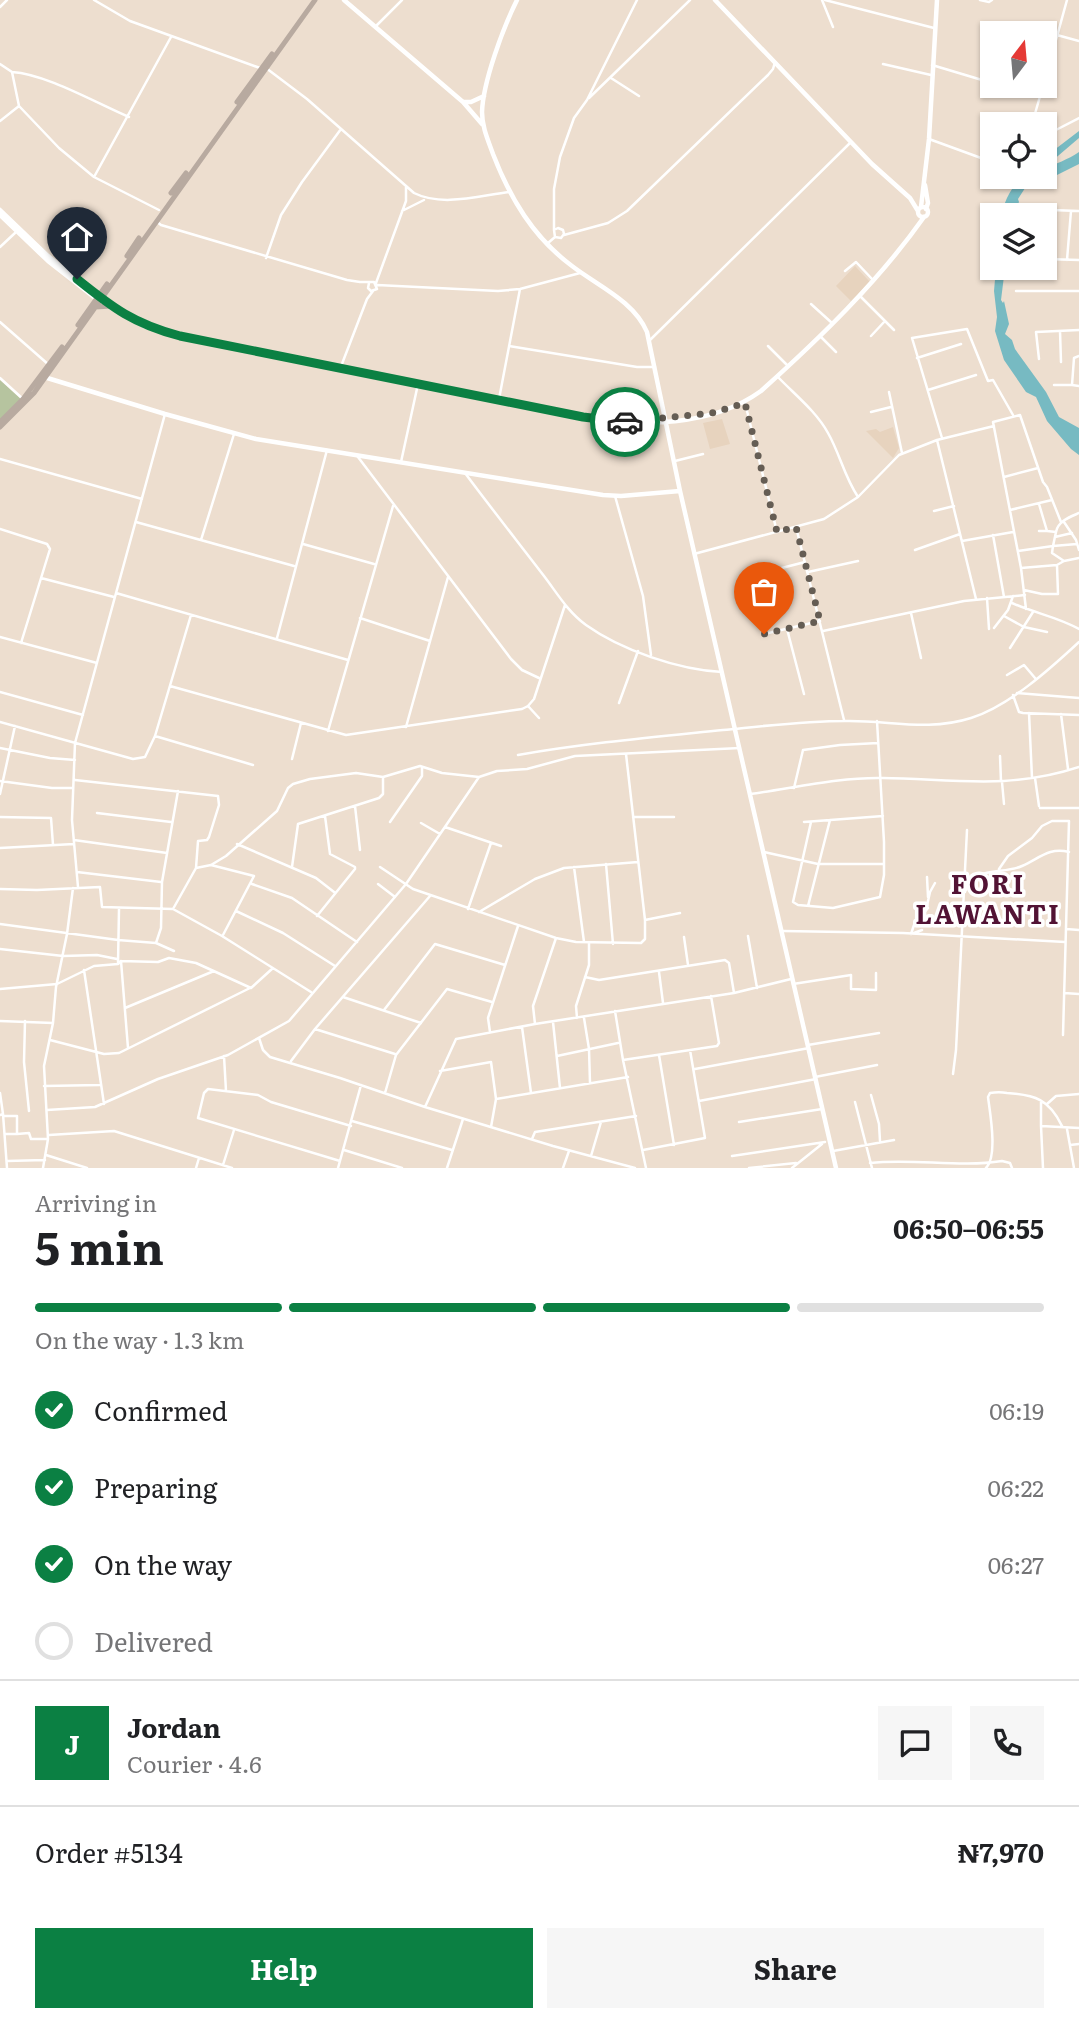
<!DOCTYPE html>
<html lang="en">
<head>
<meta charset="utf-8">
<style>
	:root { --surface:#fff; --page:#f6f6f6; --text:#202124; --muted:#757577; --line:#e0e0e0; --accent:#0b8043 }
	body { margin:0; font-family:Literata,serif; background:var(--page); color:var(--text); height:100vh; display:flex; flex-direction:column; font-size:26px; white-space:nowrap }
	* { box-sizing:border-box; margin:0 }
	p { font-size:23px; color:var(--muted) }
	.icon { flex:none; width:38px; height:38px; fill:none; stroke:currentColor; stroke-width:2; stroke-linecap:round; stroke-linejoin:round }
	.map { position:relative; height:1168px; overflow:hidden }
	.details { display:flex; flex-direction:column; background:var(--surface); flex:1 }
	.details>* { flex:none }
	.needle { width:46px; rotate:16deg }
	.buttons { position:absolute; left:980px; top:21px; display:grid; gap:14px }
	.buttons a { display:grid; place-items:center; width:77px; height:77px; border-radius:0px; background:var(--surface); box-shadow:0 2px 5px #0004; font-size:35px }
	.pin { position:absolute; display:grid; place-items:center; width:60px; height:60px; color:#fff; margin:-72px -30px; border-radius:50% 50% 50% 0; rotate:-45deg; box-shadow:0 0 7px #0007 }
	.pin .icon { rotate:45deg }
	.courier { position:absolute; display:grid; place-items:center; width:70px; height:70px; margin:-35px; border:5px solid #0b8043; border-radius:50%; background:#fff; color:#222; box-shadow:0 2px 9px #0007 }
	.overview em { font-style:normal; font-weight:700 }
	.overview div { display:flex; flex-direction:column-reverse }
	.overview { display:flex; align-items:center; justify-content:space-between; height:119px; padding:0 35px }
	h1 { font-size:46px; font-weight:700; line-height:52px }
	.bar { display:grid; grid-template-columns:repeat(4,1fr); gap:10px 7px; align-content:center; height:84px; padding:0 35px }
	.bar i { height:9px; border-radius:5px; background:var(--line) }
	.bar .current { background:var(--accent) }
	.bar p { grid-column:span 4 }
	.line { display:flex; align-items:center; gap:18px; padding:0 35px; border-top:2px solid var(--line) }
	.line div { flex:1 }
	.round { display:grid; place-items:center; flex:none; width:74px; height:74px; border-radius:0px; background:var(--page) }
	ol { padding:0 35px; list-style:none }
	li { display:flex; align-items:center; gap:21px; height:77px }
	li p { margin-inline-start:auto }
	li .icon { padding:7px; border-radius:50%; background:var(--accent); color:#fff; stroke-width:4 }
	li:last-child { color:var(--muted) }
	li i { width:38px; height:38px; border:4px solid var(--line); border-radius:50% }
	.primary-button { display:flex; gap:14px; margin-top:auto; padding:14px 35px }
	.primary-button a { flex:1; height:80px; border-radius:0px; background:var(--accent); color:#fff; font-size:28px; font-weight:700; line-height:80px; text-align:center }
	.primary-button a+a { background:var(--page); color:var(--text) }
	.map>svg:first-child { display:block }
	.built { fill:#e7d3be }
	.green { fill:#b6c49f }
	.water { fill:#77bac2 }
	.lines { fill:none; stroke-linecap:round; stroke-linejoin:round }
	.minor { stroke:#fff; stroke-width:2.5 }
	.tertiary { stroke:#fff; stroke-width:4.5 }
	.secondary { stroke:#b8aaa0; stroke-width:5 }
	.done { stroke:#655d54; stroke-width:7; stroke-dasharray:0 12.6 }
	.route { stroke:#0b8043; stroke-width:9 }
	.labels { text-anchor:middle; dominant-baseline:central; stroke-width:7; stroke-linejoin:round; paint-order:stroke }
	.district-label { font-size:26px; font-weight:bold; letter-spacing:2px; fill:#521334; stroke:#fff }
</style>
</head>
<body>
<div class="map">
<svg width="1079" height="1168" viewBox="0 0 1079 1168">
	<rect width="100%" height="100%" fill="#eddecf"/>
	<path class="built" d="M855,266L870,282L851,301L836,286Z
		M722,419L730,444L710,449L703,423Z
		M893,427L899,448L893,458L866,431L876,429L880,432Z"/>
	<path class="green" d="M0,380L22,400L0,422Z"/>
	<path class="water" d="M1079,131V138L1045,167V157Z
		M1079,152V164L1053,177L1027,185L1018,199L1019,202L1012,215H1001C1004,203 1013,180 1027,177C1032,176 1039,177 1045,177V170C1055,163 1068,160 1079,152Z
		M996,268H1005L1001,300L1003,303L1004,301L1009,324L1005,334L1012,340L1015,349L1046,392L1059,417L1079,428V455L1071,449L1047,421L1036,397L1026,392L1004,360L995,331L997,317L994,291Z"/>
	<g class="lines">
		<path class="minor" d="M94,0L130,21L260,68
			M822,0L833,27
			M825,0L934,28
			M980,0L989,2L992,0
			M0,7L7,0
			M375,27L402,0
			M1057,35L1079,41
			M0,64L12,72L19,106L59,148L94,177L159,210
			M883,64L931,75
			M932,65L992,83
			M266,68L307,99L414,193C442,207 478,196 509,192
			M12,72C46,74 96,103 129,117
			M611,78L639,96
			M1045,80L1067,0
			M1003,86L1040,96
			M589,98L690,0
			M0,121L19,106
			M1032,124L1043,86
			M1045,131L1052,132L1079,118
			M929,139L992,162
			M94,177L171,37
			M402,211L424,200
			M156,221L161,225L347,280L360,282H374L377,289L371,291L368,288L369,283
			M1045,227L1051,210L1079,211
			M554,230V189L560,157L574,118L587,100L637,0
			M564,235L608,223L627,211L768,75L773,69L775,62
			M548,243L555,237L561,238L564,234L563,230L558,228L554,230L555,237
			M0,247L15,233
			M266,258L281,215L302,182L341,129
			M1045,259L1079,260
			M1067,260L1071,211
			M845,271L856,262L873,280
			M376,283L406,201V187
			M377,285L498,291L520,289L580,273
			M1016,291H1079
			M860,296L894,330
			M811,304L832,323
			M0,322L49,365
			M1060,331L1061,362
			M871,336L885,321
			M821,337L836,352
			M649,341L851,142
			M509,346L637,367H655
			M768,346L788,366
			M1079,356L1074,358L1072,385L1079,386
			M917,358L961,344
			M1039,359L1036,332L1079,330
			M340,369L367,299L373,291
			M777,376C794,394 816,411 828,433C840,454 844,476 858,497
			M0,378L23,399
			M1054,385H1072
			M928,390L976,375
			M889,392L902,453
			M499,399L520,289
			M745,403L777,532
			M871,412L891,407
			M942,438L912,338L967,329L988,381L993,380L1013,415
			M937,440L994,426
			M358,457L511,659L522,670L539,678
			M0,459L142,499
			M675,461L703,454
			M401,462L418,384
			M465,473C491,508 518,542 544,576C557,593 568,612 586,625C621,650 679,670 722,672
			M1004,477L1038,468
			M615,496L643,596L651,655
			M1010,510L1052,500
			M934,511L954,506
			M136,522L294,566
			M796,527L844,720
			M0,529L47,544L50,549L21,643
			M1039,531H1047
			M1056,532C1058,521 1070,517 1079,513
			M993,535L1004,597
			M1055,537L1072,533
			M201,540L234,434
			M962,541L1013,532
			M303,544L374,564
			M1077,544L1053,546L1052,553L1064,561L1079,558
			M915,550L960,534
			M1018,551L1053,546L1056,532L1047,531L1039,504
			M694,554L824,519L858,497L899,455L937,440L976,599
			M1021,568L1057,565L1064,561
			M808,572L858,561
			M747,577L805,562
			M41,578L114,597
			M1024,590L1042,594H1058L1057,565
			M116,593L348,660
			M987,598L989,629
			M1012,603C1034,613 1058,617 1079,629
			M1026,609L1021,568L993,422L1020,415L1043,482L1047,487L1061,522H1064L1076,540L1079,550
			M911,613L921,658
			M1004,616L1024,627L1047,632
			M360,618L430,641
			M994,628L1008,610L1013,596
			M787,629L804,694
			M823,631L964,601L1025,595
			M764,634L820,621
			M0,637L97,663
			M277,638L327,450
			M1010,648L1033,612
			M1007,675L1024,665L1035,678
			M170,686L346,735L522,709L528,706L534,699L565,605
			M0,692L83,715
			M1017,693L1079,698
			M1013,695L1019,712L1023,713L1079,715
			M619,703L638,651
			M528,706L539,718
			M1029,713L1032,778
			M1061,714L1068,769
			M0,722L133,759L145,757L155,736L191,615
			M406,727L448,577
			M328,731L393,506
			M155,736L253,765
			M0,748L50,758L75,760
			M518,755C587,743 655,737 723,730C764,726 805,721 845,721C889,720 927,732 971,718C1009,706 1050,669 1079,642
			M1000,756L1001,781
			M292,759L301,723
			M1035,778L1039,806
			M75,780L218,796L219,805L209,837L207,840L198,841L196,868
			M0,781L52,788H73
			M1002,782L1004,804
			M794,788L803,750L840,745L878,743
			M0,794L15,726
			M750,794C794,788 839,777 883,778C953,779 1010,790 1079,767
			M355,806L360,850
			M1040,808H1079
			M97,813L171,822
			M0,817L51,818L53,845
			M633,817H674
			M390,822L422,776V768
			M804,822L883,816
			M811,822L793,902L798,905L833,908L880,897L884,875V842L877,721
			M421,823L440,834
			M445,827L501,846
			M74,840L167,853
			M237,844L316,878L334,892
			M0,848L74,844
			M764,852L818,864H884
			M606,864L613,944
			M211,865L254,876L223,935
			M292,867L298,824L379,798L383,794V778
			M380,867L413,889L556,938L576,942L641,943L645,939V920L626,754
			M574,867L584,942
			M999,869L1008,856L1032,838L1042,826L1052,821H1069L1063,1035
			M77,872L161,882
			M927,877L928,897
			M252,884L292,898L357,942
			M378,884L395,897
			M78,887L72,820L75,743L165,414
			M0,889L37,890L100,887L102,907L173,909L222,936L311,992
			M965,892C973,865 1002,875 1022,866C1040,858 1049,847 1069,852
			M808,906L830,820
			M173,909L196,868L211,865L226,856L277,811L288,788L293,784L310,779L356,773L383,777L420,766L442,773L479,777L497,771L527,769L575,756L740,748
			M468,909L491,843
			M926,910L930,892L935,883
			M236,911L283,933L335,966
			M479,912L535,879L564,868L638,862
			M317,916L355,869V867L330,854L325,816
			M645,920L680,913
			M0,924L118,940L156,943
			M1066,929L1079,930
			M783,931L903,933L1065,942
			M914,933L922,930
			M911,934L914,925L928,908
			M748,936L757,988
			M684,937L688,965
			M0,949L63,956L97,955L117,959
			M174,951L156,943L161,928L162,882L178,791
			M121,961L128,1048
			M118,964L119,909
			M84,970L104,1104
			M659,972L663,1003
			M585,977L599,980L725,960L729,963L734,993
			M793,984L851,975V989L876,990V973
			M0,989L57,984L94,966L118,964L121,961L158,962L169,958L196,963L251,988L273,968
			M1064,993L1079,994
			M343,997L421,1023
			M125,1008L214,971
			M384,1010L435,944L505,965
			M615,1011L623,1060L646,1168
			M577,1018L576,1006L589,965V943
			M584,1018L589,1049L590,1083
			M0,1021L53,1023
			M25,1021L24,1062L29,1111
			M553,1022L560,1088
			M535,1024L533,1006L556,938
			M522,1027L531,1093
			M315,1029L395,1054
			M490,1032L488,1018L518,926
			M259,1038L263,1050L270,1057L340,1078L425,1107L553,1146L635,1168
			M50,1040L104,1054L119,1053L250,988
			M808,1045L879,1033
			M659,1055L674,1145
			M224,1056L226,1091
			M557,1056L618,1043
			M623,1060L717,1046L719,1043L711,996
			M291,1061L315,1029L430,896
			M695,1069L809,1048
			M440,1071L491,1062L496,1099L491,1127
			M953,1074L956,1050L967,830
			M815,1077L877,1065
			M44,1086L100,1085
			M0,1093L3,1114L0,1115
			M385,1093L396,1055L447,989L492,1002
			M871,1095L879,1124L880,1141
			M496,1099L628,1077
			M699,1101L816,1079
			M855,1102L872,1168
			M1041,1102V1126
			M1047,1104L1056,1096L1079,1094
			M425,1107L456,1039L535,1024L734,993L791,979
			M47,1110L95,1107L158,1079L228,1055L289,1021L406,884L479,777
			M3,1114L7,1168
			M3,1116H17V1134L29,1133L31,1139H47
			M352,1121L452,1150
			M739,1122L822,1109
			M1067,1129L1074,1168
			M5,1134H17
			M49,1135L114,1131L232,1168
			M532,1139L535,1132L636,1116
			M1070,1145L1079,1144
			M344,1150L402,1168
			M643,1150L705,1138L690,1050
			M833,1151L894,1140
			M46,1155L87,1168
			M591,1156L601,1122
			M732,1156L825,1142
			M7,1161L45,1160
			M340,1161L198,1118L204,1093L208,1089L258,1095L271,1102L351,1126
			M870,1163C914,1158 959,1168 1002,1161L1010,1163L1012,1168
			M223,1165L234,1130
			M43,1168L48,1139L44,1066L53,1023L56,987L67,934L73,888
			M196,1168L199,1158
			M338,1168L361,1085
			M447,1168L463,1119
			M563,1168L569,1151
			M749,1168L796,1163
			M792,1168L822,1144
			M986,1168C998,1156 990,1113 988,1097L990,1093C997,1092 1001,1092 1007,1093C1035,1095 1049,1099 1062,1126
			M1043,1168L1041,1126L1079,1128"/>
		<path class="tertiary" d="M344,0L463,102L482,124
			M517,0C503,28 483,82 482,112C482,127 488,140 493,154C510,198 533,237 572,266C598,286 634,301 647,332L680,491L836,1168
			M715,0L872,164L910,198L918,211
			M464,102H471L484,96
			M925,185L928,203L926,209
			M921,207L929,139L937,0
			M918 212a5 5 0 1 1 10 0a5 5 0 1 1-10 0Z
			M0,210L48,256L103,301L144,326L179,336L583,417C641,427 711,427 761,391C820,338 878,282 924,217
			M0,215L48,261L99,301
			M44,377L165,414L256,439L603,495L621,496L680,491"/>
		<path class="secondary" d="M237,102L272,54
			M171,193L186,173
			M127,256L139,238
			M95,307L111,306
			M78,325L107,284
			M0,422L23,399L62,347
			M0,427L34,393L315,0"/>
	</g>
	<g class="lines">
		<path class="done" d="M625,422L712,413L745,403L777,532L796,527L820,621L764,634"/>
		<path class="route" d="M77,279C113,308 134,324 180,336L583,417L625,422"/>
	</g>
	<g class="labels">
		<g class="district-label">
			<text x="988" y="882">FORI<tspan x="988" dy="30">LAWANTI</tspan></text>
		</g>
	</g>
</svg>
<div class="buttons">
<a><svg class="needle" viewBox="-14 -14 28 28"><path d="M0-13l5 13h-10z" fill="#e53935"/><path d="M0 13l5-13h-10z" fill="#757577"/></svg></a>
<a><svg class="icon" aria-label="locate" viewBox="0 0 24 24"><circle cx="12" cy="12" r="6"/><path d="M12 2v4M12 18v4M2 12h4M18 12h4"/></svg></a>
<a><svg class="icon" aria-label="layers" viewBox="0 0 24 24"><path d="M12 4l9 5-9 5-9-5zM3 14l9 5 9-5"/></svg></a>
</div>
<div class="pin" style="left:764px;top:634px;background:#ea580c"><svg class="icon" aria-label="bag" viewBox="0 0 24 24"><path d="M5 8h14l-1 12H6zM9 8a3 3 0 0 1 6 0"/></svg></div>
<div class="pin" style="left:77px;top:279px;background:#1f2937"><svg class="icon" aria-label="home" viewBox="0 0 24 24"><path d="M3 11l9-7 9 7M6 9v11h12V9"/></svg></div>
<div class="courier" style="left:625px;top:422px"><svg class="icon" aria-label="car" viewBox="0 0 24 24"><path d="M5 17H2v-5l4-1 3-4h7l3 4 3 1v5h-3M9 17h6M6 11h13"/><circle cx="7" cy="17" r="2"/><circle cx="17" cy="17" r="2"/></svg></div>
</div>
<section class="details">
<div class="overview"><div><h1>5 min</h1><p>Arriving in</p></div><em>06:50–06:55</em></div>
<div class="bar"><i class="current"></i><i class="current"></i><i class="current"></i><i></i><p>On the way · 1.3 km</p></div>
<ol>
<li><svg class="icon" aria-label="check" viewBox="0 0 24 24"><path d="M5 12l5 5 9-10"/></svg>Confirmed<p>06:19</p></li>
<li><svg class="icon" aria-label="check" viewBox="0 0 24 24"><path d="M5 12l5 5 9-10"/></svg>Preparing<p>06:22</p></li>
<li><svg class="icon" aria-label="check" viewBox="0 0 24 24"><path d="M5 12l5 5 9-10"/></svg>On the way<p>06:27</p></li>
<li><i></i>Delivered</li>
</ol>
<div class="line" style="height:126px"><b class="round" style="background:var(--accent);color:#fff">J</b><div><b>Jordan</b><p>Courier · 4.6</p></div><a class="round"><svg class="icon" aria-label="chat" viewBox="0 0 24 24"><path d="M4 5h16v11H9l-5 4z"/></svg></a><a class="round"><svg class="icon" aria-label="phone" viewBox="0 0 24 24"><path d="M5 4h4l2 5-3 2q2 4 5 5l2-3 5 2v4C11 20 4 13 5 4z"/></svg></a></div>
<div class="line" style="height:91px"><div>Order #5134</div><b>₦7,970</b></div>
<div class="primary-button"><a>Help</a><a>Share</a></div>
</section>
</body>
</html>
